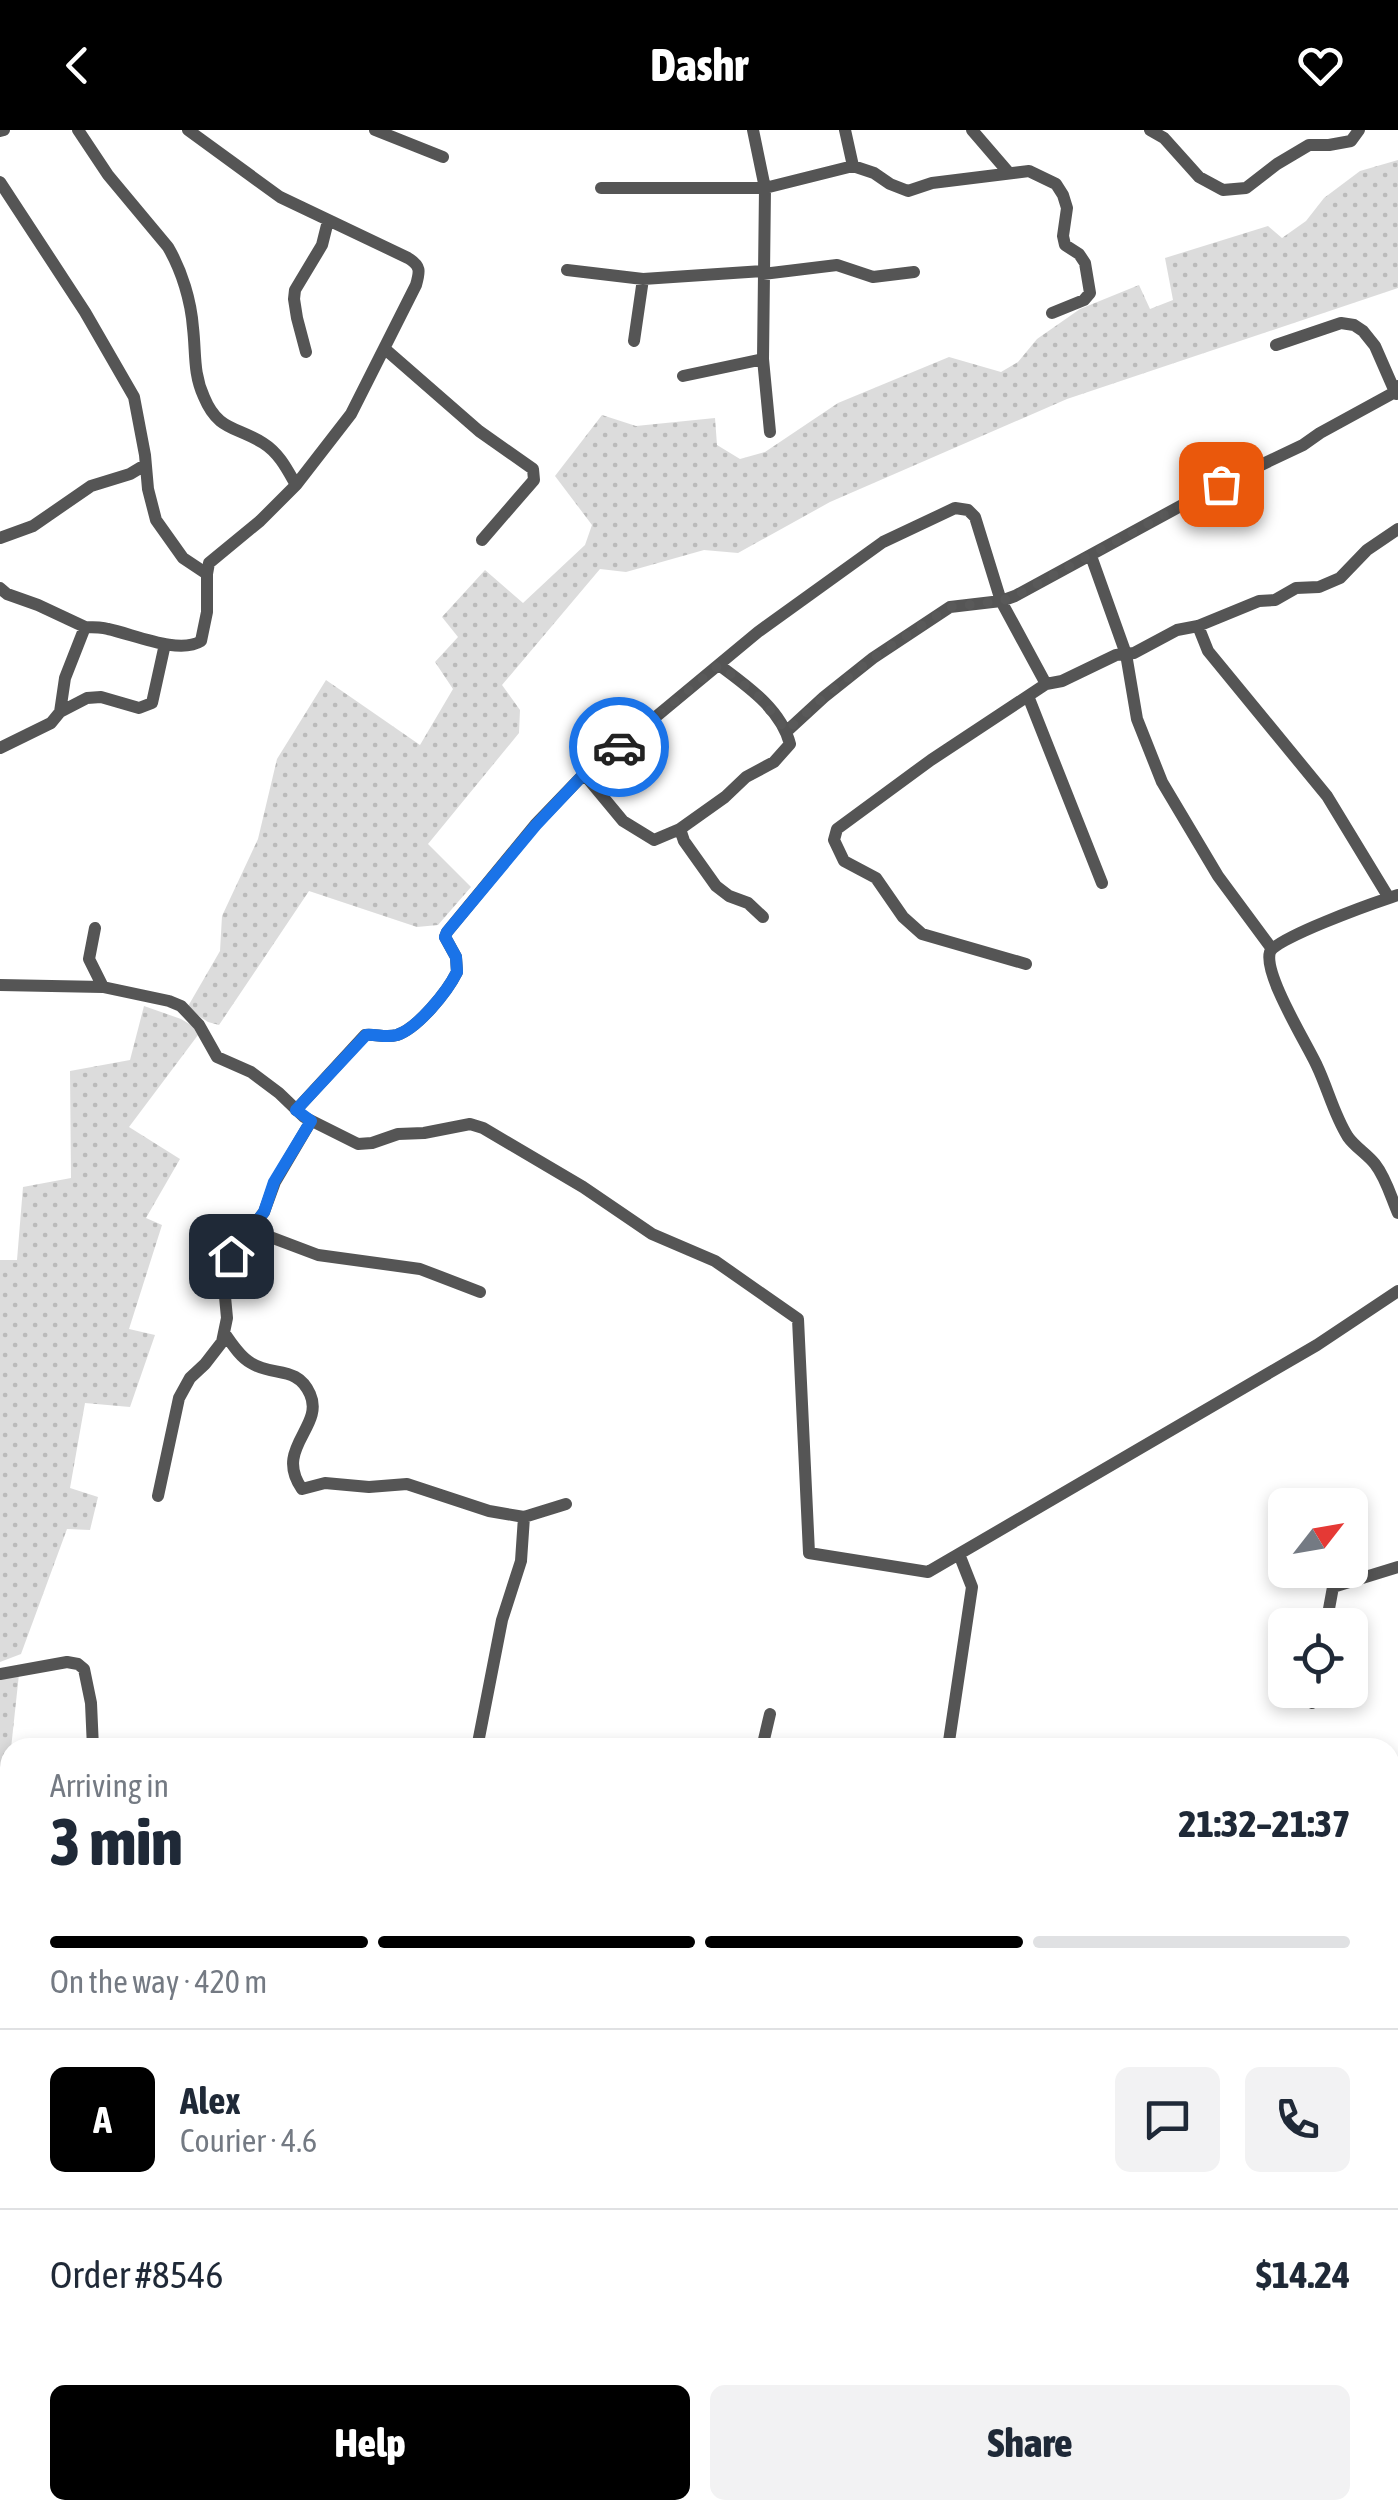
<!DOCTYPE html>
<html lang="en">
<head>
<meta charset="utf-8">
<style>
	:root { --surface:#fff; --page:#f2f2f3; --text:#1f2937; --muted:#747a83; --line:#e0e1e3; --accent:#000 }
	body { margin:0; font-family:"Asap Condensed",sans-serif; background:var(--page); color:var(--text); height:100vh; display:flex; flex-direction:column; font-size:38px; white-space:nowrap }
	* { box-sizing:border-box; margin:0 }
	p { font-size:32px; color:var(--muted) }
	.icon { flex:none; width:55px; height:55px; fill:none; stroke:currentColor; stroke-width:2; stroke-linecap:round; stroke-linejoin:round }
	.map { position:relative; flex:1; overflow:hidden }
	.side { position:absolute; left:0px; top:1608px; width:1400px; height:782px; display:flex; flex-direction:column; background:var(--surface); border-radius:30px 30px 0 0; box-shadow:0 5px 15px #0003 }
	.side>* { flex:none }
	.needle { width:65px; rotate:59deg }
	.fabs { position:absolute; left:1268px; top:1358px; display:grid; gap:20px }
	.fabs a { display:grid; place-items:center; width:100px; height:100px; border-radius:15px; background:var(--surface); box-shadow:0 5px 15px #0003; font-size:50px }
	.pin { position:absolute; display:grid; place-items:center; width:85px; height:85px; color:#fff; margin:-42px; border-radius:20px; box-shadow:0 5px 15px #0006 }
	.courier { position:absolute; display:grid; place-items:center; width:100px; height:100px; margin:-50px; border:8px solid #1a73e8; border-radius:50%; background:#fff; color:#222; box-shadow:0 2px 12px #0007 }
	.summary em { font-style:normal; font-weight:800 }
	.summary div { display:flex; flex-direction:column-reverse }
	.summary { display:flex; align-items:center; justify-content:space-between; height:170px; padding:0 50px }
	h1 { font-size:65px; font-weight:800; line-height:75px }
	.bar { display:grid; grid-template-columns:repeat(4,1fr); gap:15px 10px; align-content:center; height:120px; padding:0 50px }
	.bar i { height:12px; border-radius:8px; background:var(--line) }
	.bar .selected { background:var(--accent) }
	.bar p { grid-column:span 4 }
	.line { display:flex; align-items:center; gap:25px; padding:0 50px; border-top:2px solid var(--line) }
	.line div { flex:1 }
	.round { display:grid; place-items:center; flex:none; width:105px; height:105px; border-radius:15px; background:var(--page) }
	.action { display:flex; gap:20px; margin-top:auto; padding:20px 50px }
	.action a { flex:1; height:115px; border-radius:15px; background:var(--accent); color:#fff; font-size:40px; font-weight:800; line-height:115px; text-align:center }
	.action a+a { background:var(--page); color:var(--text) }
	header { display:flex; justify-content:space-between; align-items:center; height:130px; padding:0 50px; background:var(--accent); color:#fff; font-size:45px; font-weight:800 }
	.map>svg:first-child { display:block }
	.grass { fill:url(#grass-dots) }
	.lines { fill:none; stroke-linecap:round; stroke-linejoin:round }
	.street { stroke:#555; stroke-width:12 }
	.done { stroke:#595959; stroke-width:10; stroke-dasharray:0 18 }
	.route { stroke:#1a73e8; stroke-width:12 }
</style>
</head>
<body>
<header><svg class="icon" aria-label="back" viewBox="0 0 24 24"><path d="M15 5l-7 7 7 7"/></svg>Dashr<svg class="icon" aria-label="heart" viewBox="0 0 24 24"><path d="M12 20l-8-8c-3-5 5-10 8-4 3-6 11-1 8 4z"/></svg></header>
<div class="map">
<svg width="1398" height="2389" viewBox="0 0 1398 2389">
	<defs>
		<pattern id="grass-dots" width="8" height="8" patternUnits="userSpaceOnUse" patternTransform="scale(2.5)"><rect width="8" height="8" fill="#dcdcdc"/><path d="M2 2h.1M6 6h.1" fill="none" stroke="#bbb" stroke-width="1.8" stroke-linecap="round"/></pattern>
	</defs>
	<rect width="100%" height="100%" fill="#fff"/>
	<path class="grass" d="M1398,30V158L1067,269L830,372L738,423L704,420L626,442L600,439L502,555L520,580L519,603L428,714L471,757L438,795L417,797L309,761L219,895L208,892L187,878L220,821L222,786L258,709L277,629L326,550L420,615L453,559L435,532L458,507L442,487L485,440L523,473L585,415L592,395L555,346L602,285L636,296L715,288L717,315L740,329L765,322L838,273L949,227L1001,242L1018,232L1037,209L1080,179L1139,155L1150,179L1173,170L1165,128L1268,96L1282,108L1306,91L1324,68L1360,41Z
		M144,876L181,889L201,901L129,997L180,1029L146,1088L162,1095L129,1199L155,1205L130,1277L85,1273L70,1358L98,1367L90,1400L67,1399L21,1524L0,1532V1130H17L23,1057L71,1048L70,941L130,930Z
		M19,1544L9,1637L0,1639V1547Z
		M0,1690L9,1695L10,1727V2104L0,2106V1934L3,1932L0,1924Z
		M1398,1841V1949L1390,1946V1845Z"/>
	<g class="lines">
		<path class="street" d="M188,0L280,67L408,128C421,136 420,141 416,155L351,284L296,355
			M375,0L443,27
			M845,0L853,36
			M972,0L1009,43
			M1150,0L1164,8L1199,47L1223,60L1246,58L1277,34L1309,15H1329L1351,11L1359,0
			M0,1L4,0
			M0,52L85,182L134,267L145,325L148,359L156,390L183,428L207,444
			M601,58H765L853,36L874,43L890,54L908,61L932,53L1029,41L1056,54L1063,65L1067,78L1063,106L1065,115L1079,124L1085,133L1090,163L1084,170L1052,183
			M567,140L643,149L763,141
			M763,144L837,135L873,147L914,142
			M634,211L643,149
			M1276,215L1341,193L1354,195L1363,201L1375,216L1396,264
			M385,219L479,301L533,339L534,350L482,410
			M306,222L297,188L294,169L295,160L322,115L328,91
			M763,229L770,302
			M683,246L763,229L765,58L753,0
			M0,408L33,396L91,356L130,344L145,335
			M1091,426L1126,524L1137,589L1162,652L1218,746L1272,819
			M0,458L7,464L38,475L85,497
			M1198,496L1208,521L1327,666L1389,768L1398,765
			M719,535C747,556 781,579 790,614L774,632L746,647L725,667L680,699L684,711L716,756L729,766L748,773L763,787
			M1028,566L1102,753
			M60,582L65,548L85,497C92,497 101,497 108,499C133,504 179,525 201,511L207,482V444L209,433L260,391L296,355C287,339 279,323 263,313C236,296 218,301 204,267C193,243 196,223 193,198C191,171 182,141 168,117L108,45L78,0
			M787,601L824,567L873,528L950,477L1001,471L1015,466L1221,354L1303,315L1320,303L1395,262L1398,256
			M0,618L51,593L60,582L87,568L101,567L139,578L152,573L165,514
			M584,644L623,691L654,710L680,699
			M1389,768C1371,774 1276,808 1270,822C1263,844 1307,914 1317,936C1328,959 1334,985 1348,1007C1355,1017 1367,1024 1375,1034C1386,1048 1391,1067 1398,1083
			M95,798L89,829L103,857
			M1026,834L922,804L903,787L876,748L844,731L834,710L837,699L931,630L1046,554L1062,551L1116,525L1134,523L1177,500L1198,496L1259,471L1275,470L1296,458L1319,457L1340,448L1367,420L1398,399
			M0,855L103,857L169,871L181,876L199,895L217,927L251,942L279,963L304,987L358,1014L372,1013L398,1004L424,1003L470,994L483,998L583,1057L652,1104L715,1131L798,1189L809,1423L928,1442L1317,1215L1398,1161
			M296,980L365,905C376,904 386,908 397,905C418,898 447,862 457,842L456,827L445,807L447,802L535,695L584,644L611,624L758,502L883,412L955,378L968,380L975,387L1001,471L1046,554
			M252,1100L318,1125L420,1139L480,1162
			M225,1204C232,1214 240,1227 251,1233C273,1247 297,1235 310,1264C325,1297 273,1318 302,1359L325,1353L369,1357L407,1354L489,1381L524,1387L566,1374
			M158,1366L179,1268L190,1248L205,1234L222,1212L227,1188L224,1156L226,1139L231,1125L264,1082L275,1052L311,991
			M1326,1495L1333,1457L1398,1437
			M0,1544L67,1532L78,1534L84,1539L91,1573L93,1618
			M1312,1573L1314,1560
			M477,1618L502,1490L521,1431L524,1387
			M762,1618L770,1584
			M948,1618L972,1457L959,1424
			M0,2158L10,2159
			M0,2248L10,2239
			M1053,2380L1113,2389
			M177,2389L179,2380
			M282,2389L283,2380
			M614,2389L620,2380"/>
	</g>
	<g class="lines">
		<path class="done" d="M619,617L719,535L761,568L786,601L824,567L873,528L950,477L1001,471L1015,466L1221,354"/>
		<path class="route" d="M231,1126L264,1082L274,1052L311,991L296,980L366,905C376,904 386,908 397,905C418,898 447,862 457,842L456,827L445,807L447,802L536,695L584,644L619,617"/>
	</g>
</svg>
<div class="fabs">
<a><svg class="needle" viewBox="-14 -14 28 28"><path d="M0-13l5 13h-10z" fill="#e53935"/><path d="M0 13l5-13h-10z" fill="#747a83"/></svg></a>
<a><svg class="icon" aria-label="locate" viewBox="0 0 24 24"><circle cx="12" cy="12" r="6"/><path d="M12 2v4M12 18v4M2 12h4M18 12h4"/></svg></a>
</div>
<div class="pin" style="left:1221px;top:354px;background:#ea580c"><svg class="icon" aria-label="bag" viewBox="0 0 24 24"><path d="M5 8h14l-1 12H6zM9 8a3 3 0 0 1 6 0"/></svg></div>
<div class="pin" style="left:231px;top:1126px;background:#1f2937"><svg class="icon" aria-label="home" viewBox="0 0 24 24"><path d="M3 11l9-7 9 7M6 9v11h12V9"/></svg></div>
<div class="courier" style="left:619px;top:617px"><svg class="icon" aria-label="car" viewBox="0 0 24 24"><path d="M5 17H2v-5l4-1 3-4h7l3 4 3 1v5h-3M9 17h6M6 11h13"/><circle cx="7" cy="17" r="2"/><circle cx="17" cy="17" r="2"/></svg></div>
<section class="side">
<div class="summary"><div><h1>3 min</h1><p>Arriving in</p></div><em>21:32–21:37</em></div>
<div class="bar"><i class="selected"></i><i class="selected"></i><i class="selected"></i><i></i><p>On the way · 420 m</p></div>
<div class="line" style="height:180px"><b class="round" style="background:var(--accent);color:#fff">A</b><div><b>Alex</b><p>Courier · 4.6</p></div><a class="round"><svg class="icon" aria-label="chat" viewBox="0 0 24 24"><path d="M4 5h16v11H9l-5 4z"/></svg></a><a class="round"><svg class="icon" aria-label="phone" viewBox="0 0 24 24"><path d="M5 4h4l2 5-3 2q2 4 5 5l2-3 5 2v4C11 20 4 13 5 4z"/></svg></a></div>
<div class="line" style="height:130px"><div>Order #8546</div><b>$14.24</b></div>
<div class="action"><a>Help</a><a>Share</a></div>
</section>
</div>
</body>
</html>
